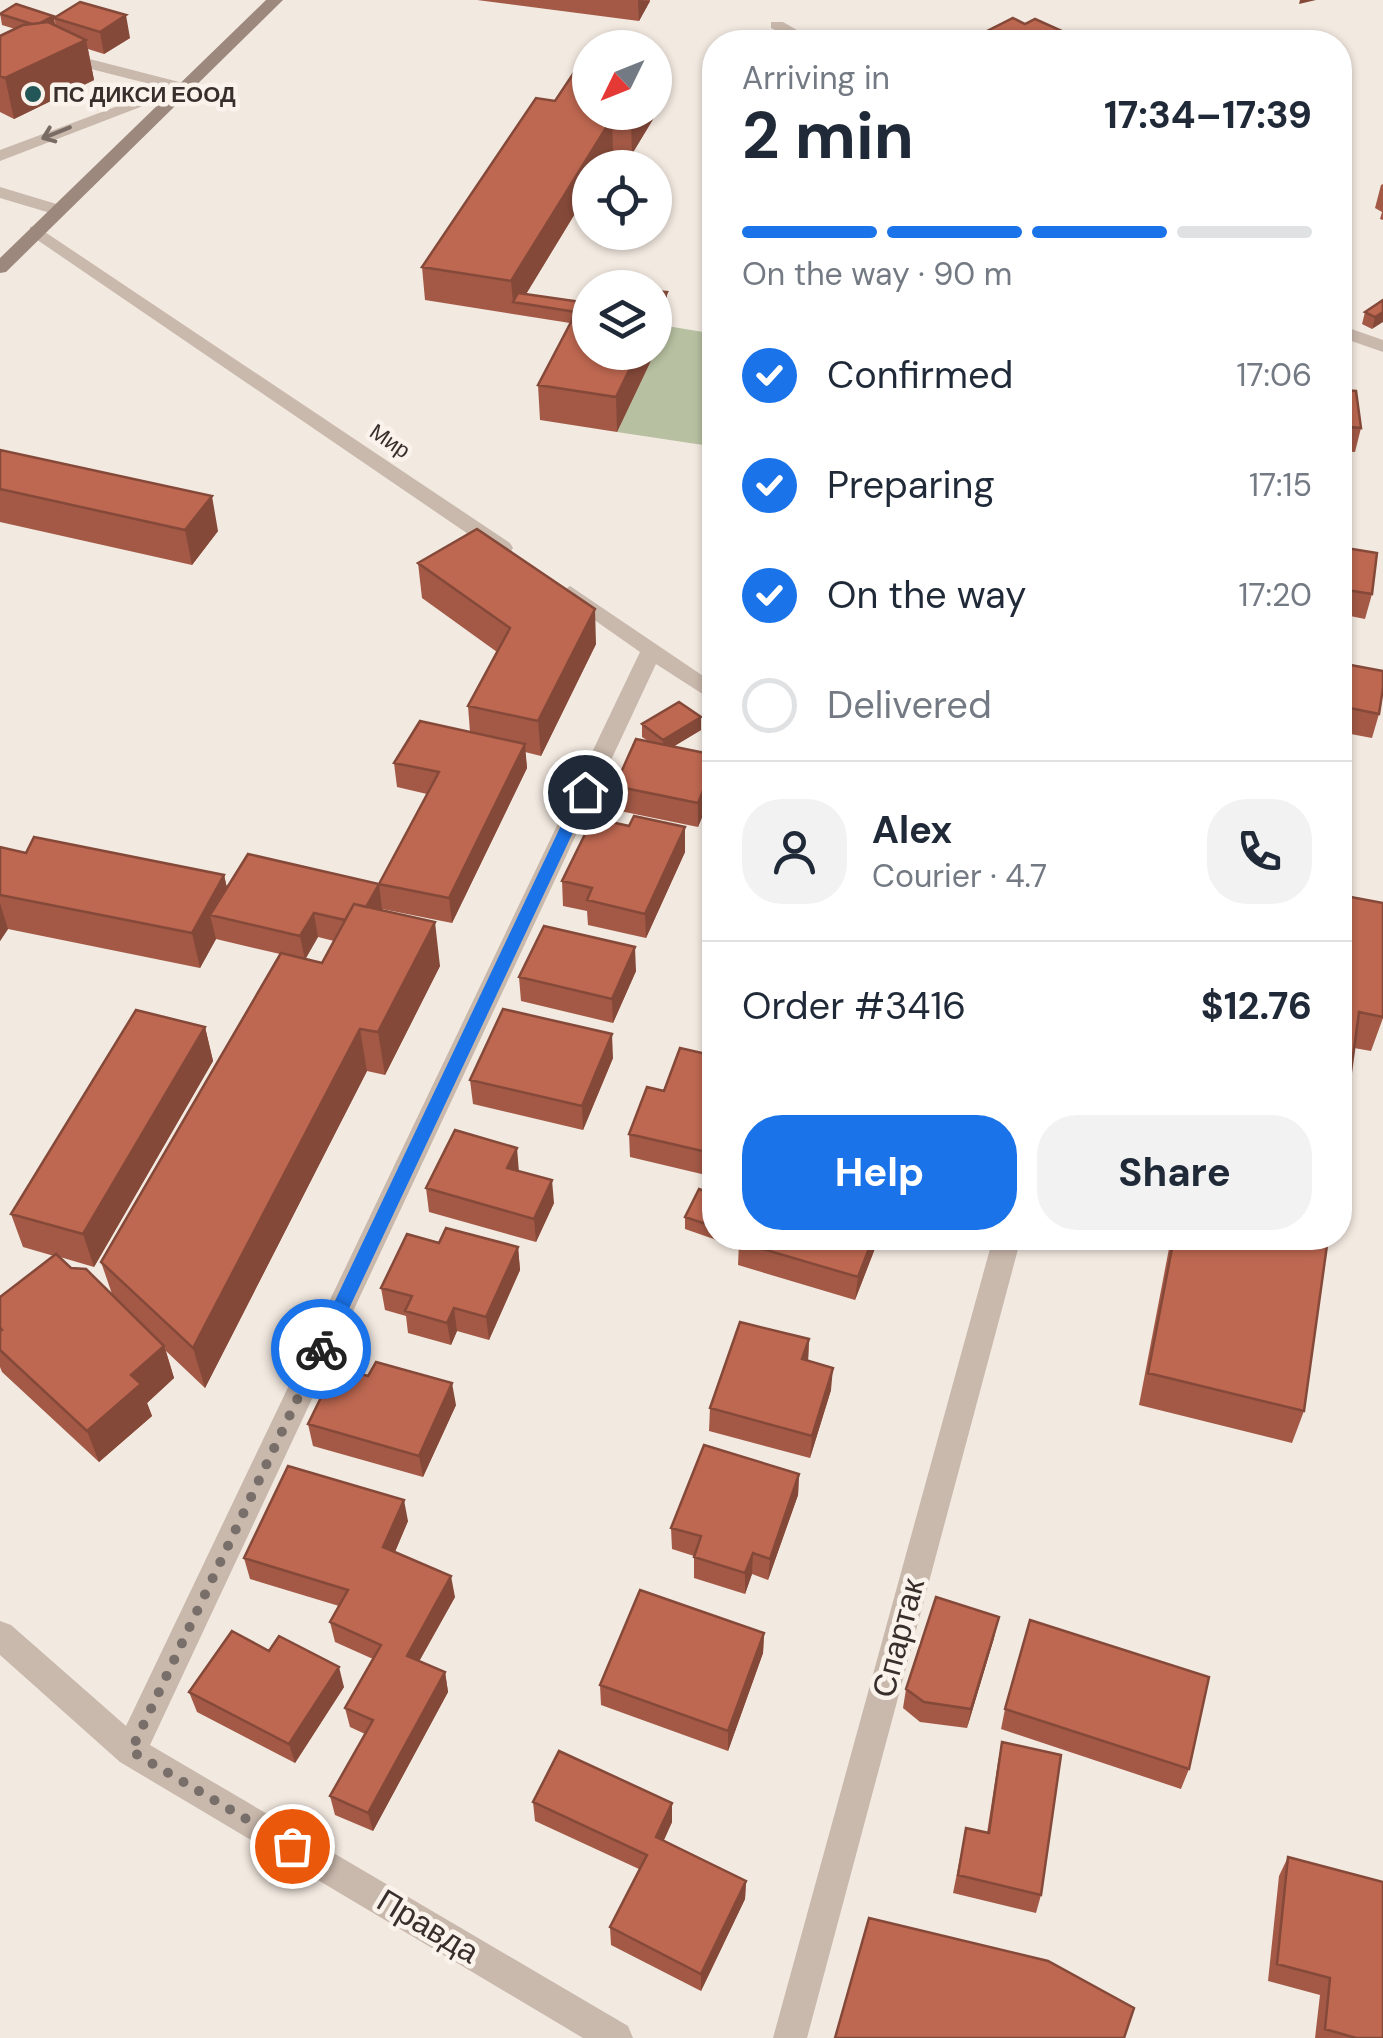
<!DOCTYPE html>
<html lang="en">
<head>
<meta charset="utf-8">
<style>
	:root { --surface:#fff; --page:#f2f2f3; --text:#1f2937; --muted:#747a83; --line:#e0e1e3; --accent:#1a73e8 }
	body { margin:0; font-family:"DM Sans",sans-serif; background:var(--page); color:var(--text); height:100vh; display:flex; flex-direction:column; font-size:38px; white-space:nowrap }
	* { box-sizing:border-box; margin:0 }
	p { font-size:32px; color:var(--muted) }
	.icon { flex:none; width:55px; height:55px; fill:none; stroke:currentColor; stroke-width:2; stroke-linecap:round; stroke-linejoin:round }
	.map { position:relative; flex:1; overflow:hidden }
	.drawer { position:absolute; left:702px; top:30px; width:650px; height:1220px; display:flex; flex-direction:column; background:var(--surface); border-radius:40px; box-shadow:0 2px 8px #0004 }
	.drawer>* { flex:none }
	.needle { width:65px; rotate:227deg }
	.fabs { position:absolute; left:572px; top:30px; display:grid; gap:20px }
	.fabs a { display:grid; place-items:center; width:100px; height:100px; border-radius:50%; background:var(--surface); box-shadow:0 2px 8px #0004; font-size:50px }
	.pin { position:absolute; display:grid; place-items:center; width:85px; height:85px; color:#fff; margin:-42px; border:5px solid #fff; border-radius:50%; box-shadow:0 2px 10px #0007 }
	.courier { position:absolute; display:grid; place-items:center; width:100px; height:100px; margin:-50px; border:8px solid #1a73e8; border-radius:50%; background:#fff; color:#222; box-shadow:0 2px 12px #0007 }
	.head em { font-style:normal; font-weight:700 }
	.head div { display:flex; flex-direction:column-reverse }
	.head { display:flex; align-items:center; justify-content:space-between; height:170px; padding:0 40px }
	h1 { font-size:65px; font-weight:700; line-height:75px }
	.bar { display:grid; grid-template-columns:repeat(4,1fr); gap:15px 10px; align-content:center; height:120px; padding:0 40px }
	.bar i { height:12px; border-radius:8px; background:var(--line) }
	.bar .active { background:var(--accent) }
	.bar p { grid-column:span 4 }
	.line { display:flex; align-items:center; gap:25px; padding:0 40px; border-top:2px solid var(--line) }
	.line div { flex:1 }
	.round { display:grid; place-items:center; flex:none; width:105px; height:105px; border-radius:40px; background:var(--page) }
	ol { padding:0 40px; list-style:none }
	li { display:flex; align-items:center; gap:30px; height:110px }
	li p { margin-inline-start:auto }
	li .icon { padding:10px; border-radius:50%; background:var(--accent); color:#fff; stroke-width:4 }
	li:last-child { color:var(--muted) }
	li i { width:55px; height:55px; border:5px solid var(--line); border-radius:50% }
	.primary-button { display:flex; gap:20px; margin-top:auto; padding:20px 40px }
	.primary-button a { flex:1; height:115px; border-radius:40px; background:var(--accent); color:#fff; font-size:40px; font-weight:700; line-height:115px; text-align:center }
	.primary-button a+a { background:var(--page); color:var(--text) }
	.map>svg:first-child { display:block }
	.green { fill:#b7c0a0 }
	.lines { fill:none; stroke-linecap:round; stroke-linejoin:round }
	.minor { fill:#c9b8ac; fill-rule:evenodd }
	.secondary { fill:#9d887d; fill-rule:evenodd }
	.wall { fill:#a35946; fill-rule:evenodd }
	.shaded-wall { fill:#854939 }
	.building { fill:#be6851; stroke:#854939; stroke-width:2.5 }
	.oneway { stroke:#796c65 }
	.route { fill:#1a73e8 }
	.done { stroke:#796f6a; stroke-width:10; stroke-dasharray:0 18 }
	.poi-dot { fill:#225657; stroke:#f9f3ec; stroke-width:4 }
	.labels { text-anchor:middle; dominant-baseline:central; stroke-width:9; stroke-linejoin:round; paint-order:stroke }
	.far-poi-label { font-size:22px; font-weight:bold; fill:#382e2b; stroke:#f9f3ec; text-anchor:start }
	.far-street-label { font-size:22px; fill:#382e2b; stroke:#f9f3ec }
	.near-street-label { font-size:32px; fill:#382e2b; stroke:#f9f3ec }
</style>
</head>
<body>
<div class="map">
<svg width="1383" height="2038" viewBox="0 0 1383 2038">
	<rect width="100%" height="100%" fill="#f2e9e0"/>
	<path class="green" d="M667,326L715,334V418L703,445L617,432Z"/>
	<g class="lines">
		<path class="minor" d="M771,22H783L818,42H799L771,28Z
			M0,36L183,83L187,89L0,161V150L166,88L0,46Z
			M0,187L63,206L66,210L57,215L0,198Z
			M36,226L510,543L513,548L510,553H496L30,235V227Z
			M1340,325L1383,340V352L1340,337Z
			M570,586L715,684V702L656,664L150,1745L628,2026L633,2038H583L120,1762L0,1655V1621L11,1625L126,1726L640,652L563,598L560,593Z
			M993,1238H1021L807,2038H773Z"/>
		<path class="secondary" d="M266,0H283L6,272L0,273V258Z"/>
	</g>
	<path class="wall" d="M477,0H650V1L639,21Z
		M0,13L53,16L56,26L54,18L130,38L104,54L88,49L94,80L14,119L0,112V36L15,29L2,25Z
		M1025,24L1073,36L1072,42H986L987,31Z
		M555,101L661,106L632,154L613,151L526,294L581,302L590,352H655L617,432L540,420L538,385L570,323L425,300L422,267Z
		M1383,184V220L1380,219L1382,212L1375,208L1381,185Z
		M1383,300L1372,329L1362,324L1365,312Z
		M1340,390L1361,428L1355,452L1340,451Z
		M0,450L218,531L192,565L0,522Z
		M1340,547L1372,594L1365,619L1340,614Z
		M418,563L596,644L541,756L525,752L527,768L452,923L382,909V910L440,966L385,1075L367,1071L205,1388L166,1351L174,1378L147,1403L152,1416L99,1462L2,1372L0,1367V1297L54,1256L23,1247L11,1214L205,1027L213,1061L94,1267L60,1257L71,1268L112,1294L101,1262L280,954L216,939L200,968L8,929L0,941V847L26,853L224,875L227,888L379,884L427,794L397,787L394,763L470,732L468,706L497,652L422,598ZM318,937L334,941L322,963L305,959Z
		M1340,663L1379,714L1372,738L1340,732Z
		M642,724L701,730L674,746L715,755V786L698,827L615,810V786L648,741L642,737Z
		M629,826L685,827V852L646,938L588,925L587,911L563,906L562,881Z
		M1340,895L1383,1018L1371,1051L1354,1048Z
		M636,971L613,1023L521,1001L519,977Z
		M715,1056L710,1176L630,1157L629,1134L664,1091Z
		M613,1058L583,1130L473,1104L470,1080Z
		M426,1188L554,1203L536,1242L429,1212Z
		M715,1195V1238H734L731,1245L685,1229V1217Z
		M879,1238L855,1300L738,1265L739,1242Z
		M1171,1238H1328L1304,1411L1292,1443L1139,1405Z
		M439,1243L518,1247L520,1270L489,1340L457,1331L451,1345L408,1333L406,1316L385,1310L381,1288Z
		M809,1339L808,1361L831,1390L810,1458L709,1431L710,1408Z
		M456,1405L423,1477L313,1446L308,1424Z
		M799,1474L798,1495L768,1580L752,1574L745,1594L694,1578V1556L672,1549L671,1528Z
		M408,1521L395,1552L455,1597L419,1661L445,1672L448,1692L373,1831L335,1815L330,1796L365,1734L350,1727L345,1708L373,1659L335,1642L330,1622L339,1606L250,1579L244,1558Z
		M764,1633L763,1653L728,1751L601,1705L600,1685Z
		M994,1638L967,1728L920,1722L903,1708L906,1689Z
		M269,1651L344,1687L295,1763L197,1712L189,1692Z
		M1005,1709L1189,1769L1181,1789L1001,1729Z
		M1002,1742L1041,1895L1036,1913L953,1893L966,1828L987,1833L998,1762Z
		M533,1802L672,1803V1822L664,1840L746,1881L745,1899L701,1991L611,1945L610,1927L639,1869L535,1821Z
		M1288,1857L1383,2038H1315L1320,1995L1268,1981L1279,1876Z"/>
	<path class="shaded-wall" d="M638,0L650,1L639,21Z
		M1300,0H1316L1299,4Z
		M126,15L130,38L104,54L100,32Z
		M53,16L55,27L36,26Z
		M86,40L94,80L14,119L5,78Z
		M660,73L661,106L632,154L631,121L636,112H655V82Z
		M612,118L613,151L603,168H590V189L520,304L513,302L511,281Z
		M667,292V326L655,352V317Z
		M1383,312V322L1372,329L1375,317Z
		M638,352H655L617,432L616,397Z
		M212,496L218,531L192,565L185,530Z
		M595,609L596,644L541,756L538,721Z
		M701,717V730L663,753V740Z
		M525,744L527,768L452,923L449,898Z
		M715,762V786L698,827V803Z
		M685,827V852L646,938L645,914Z
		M224,875L232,910L210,915L216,939L200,968L192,933Z
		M379,884L382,909L361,947L357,923Z
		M0,903L8,929L0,941Z
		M314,913L318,937L305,960L300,936Z
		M435,922L440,966L385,1075L378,1032Z
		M635,947L636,971L613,1023L612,999Z
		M205,1027L213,1061L94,1267L83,1234Z
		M360,1029L367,1071L205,1388L193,1348Z
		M612,1034L613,1058L583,1130L582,1106Z
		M715,1141V1164L710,1176L711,1153Z
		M517,1148L519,1172L507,1168Z
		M552,1180L554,1203L536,1242L534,1219Z
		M873,1238H879L855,1300L858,1277Z
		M518,1247L520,1270L489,1340L486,1317Z
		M454,1308L457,1331L451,1345L447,1323Z
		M809,1339L808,1362L802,1359Z
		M164,1346L174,1378L147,1403L152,1416L99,1462L87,1431L131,1375Z
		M833,1368L831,1390L810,1458L812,1436Z
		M452,1383L456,1405L423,1477L419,1456Z
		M799,1474L798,1495L768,1580L770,1559Z
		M404,1500L408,1521L388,1568L383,1547Z
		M753,1553L752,1574L745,1594V1573Z
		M451,1576L455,1597L411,1676L407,1656Z
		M999,1617L994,1638L967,1728L971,1709Z
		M764,1633L763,1653L728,1751V1731Z
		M339,1667L344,1687L295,1763L289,1744Z
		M445,1672L448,1692L373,1831L368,1813Z
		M672,1803V1822L657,1855L656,1837Z
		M746,1881L745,1899L701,1991V1974Z"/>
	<path class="building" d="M80,2L126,15L100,32L54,18Z
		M16,4L53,16L40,23L32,24L0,14Z
		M1013,18L1025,24L1035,19L1073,36L1061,42H1000L995,41L1002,37L987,31Z
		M48,22L86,40L5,78L0,76V36L23,25Z
		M581,62L590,63V112H636L631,121L612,118L511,281L422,267L536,98L555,101Z
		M592,282L630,288H590V352H638L616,397L538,385Z
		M655,291L667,292L655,317Z
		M518,293L581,302L576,312L513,302Z
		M1383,300V312L1375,317L1365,312Z
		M1340,390L1356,391L1361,428L1340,426Z
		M0,450L212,496L185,530L0,489Z
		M477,529L595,609L538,721L468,706L510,628L418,563Z
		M1340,547L1377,553L1372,594L1340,589Z
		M1340,663L1383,671V688L1379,714L1340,706Z
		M679,702L701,717L663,740L642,724Z
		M420,721L525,744L449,898L379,884L439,772L394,763Z
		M636,739L715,755V762L698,803L615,786Z
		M634,816L685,827L645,914L587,900L592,888L562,881L593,818L629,826Z
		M34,837L224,875L192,933L0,895V847L26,853Z
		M248,854L379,884L366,907L354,904L345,920L314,913L300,936L210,915Z
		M1340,895L1383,903V1017L1359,1012L1340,1153Z
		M354,904L435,922L378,1032L360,1029L193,1348L101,1262L281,953L322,963Z
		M544,926L635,947L612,999L519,977Z
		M503,1009L612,1034L582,1106L470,1080Z
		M136,1010L205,1027L83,1234L11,1214Z
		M680,1048L715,1056V1141L711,1153L629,1134L647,1087L664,1091Z
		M455,1130L517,1148L507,1168L552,1180L534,1219L426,1188Z
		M699,1189L715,1195V1227L685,1217Z
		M446,1228L518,1247L486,1317L454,1308L447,1323L405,1311L412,1296L381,1288L407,1234L439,1243Z
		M741,1238H873L858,1277L739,1242Z
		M1174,1238H1328L1304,1411L1148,1373Z
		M56,1254L71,1268L86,1269L164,1346L131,1375L141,1384L87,1431L0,1350V1331L2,1330L0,1327V1297Z
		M740,1322L809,1339L802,1359L833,1368L812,1436L710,1408Z
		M376,1362L452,1383L419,1456L308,1424L336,1367L368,1376Z
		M704,1445L799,1474L770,1559L753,1553L745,1573L694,1557L701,1536L671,1528Z
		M288,1466L404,1500L383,1547L451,1576L407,1656L445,1672L368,1813L330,1796L373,1720L345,1708L381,1645L330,1622L348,1590L244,1558Z
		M640,1590L764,1633L728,1731L600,1685Z
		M936,1597L999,1617L971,1709L924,1702L906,1689Z
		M1030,1620L1209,1677L1189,1769L1005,1709Z
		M232,1631L269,1651L279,1636L339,1667L289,1744L189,1692Z
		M1002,1742L1061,1755L1041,1895L958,1875L966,1828L989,1833Z
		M559,1751L672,1803L656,1837L746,1881L701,1974L610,1927L647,1855L533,1802Z
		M1288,1857L1383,1882V2038H1356L1325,2029L1330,1978L1277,1964Z
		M869,1918L1048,1961L1134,2008L1124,2038H835Z"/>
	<defs><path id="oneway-shaft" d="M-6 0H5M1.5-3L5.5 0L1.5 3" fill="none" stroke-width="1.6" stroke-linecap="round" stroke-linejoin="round" transform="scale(2.5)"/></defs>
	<use class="oneway" href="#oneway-shaft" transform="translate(56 133) rotate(158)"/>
	<path class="route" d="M585,786L592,792L330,1349L328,1354H315L312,1349L577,792Z"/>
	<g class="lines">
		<path class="done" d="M292,1846L131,1751L321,1349"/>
	</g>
	<circle class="poi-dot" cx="33" cy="94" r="10"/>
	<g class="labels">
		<g class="far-poi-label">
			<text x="53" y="94">ПС ДИКСИ ЕООД</text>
		</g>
		<g class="far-street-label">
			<text transform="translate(390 441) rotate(34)">Мир</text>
		</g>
		<g class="near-street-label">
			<text transform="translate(898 1638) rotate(-75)">Спартак</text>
			<text transform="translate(428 1926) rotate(31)">Правда</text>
		</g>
	</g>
</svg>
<div class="fabs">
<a><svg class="needle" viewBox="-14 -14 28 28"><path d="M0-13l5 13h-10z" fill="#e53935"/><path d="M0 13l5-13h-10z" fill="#747a83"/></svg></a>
<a><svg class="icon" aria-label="locate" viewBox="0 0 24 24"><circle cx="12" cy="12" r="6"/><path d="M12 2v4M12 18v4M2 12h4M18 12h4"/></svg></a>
<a><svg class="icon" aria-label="layers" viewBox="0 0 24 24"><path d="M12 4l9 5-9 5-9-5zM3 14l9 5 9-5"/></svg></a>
</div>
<div class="pin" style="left:292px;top:1846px;background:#ea580c"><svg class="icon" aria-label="bag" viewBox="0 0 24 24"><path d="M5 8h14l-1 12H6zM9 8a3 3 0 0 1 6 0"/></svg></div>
<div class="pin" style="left:585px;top:792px;background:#1f2937"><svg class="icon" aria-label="home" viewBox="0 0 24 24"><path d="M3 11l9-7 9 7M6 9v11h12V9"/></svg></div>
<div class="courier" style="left:321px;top:1349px"><svg class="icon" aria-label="bike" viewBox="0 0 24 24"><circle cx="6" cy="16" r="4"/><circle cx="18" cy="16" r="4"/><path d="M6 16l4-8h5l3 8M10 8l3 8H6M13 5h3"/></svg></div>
<section class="drawer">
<div class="head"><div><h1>2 min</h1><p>Arriving in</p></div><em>17:34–17:39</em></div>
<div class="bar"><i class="active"></i><i class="active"></i><i class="active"></i><i></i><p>On the way · 90 m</p></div>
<ol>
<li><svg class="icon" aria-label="check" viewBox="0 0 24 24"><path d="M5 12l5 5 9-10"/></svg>Confirmed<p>17:06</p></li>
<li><svg class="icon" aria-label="check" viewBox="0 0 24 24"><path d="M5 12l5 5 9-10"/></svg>Preparing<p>17:15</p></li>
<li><svg class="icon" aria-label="check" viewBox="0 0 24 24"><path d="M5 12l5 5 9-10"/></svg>On the way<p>17:20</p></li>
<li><i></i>Delivered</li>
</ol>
<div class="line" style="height:180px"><a class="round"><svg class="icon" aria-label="person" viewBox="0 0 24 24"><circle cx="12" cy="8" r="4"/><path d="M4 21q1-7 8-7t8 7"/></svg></a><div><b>Alex</b><p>Courier · 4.7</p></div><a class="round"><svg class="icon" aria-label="phone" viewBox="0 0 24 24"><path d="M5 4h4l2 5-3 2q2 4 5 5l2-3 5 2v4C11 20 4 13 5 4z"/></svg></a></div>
<div class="line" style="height:130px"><div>Order #3416</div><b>$12.76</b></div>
<div class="primary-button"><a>Help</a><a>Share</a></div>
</section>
</div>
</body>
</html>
